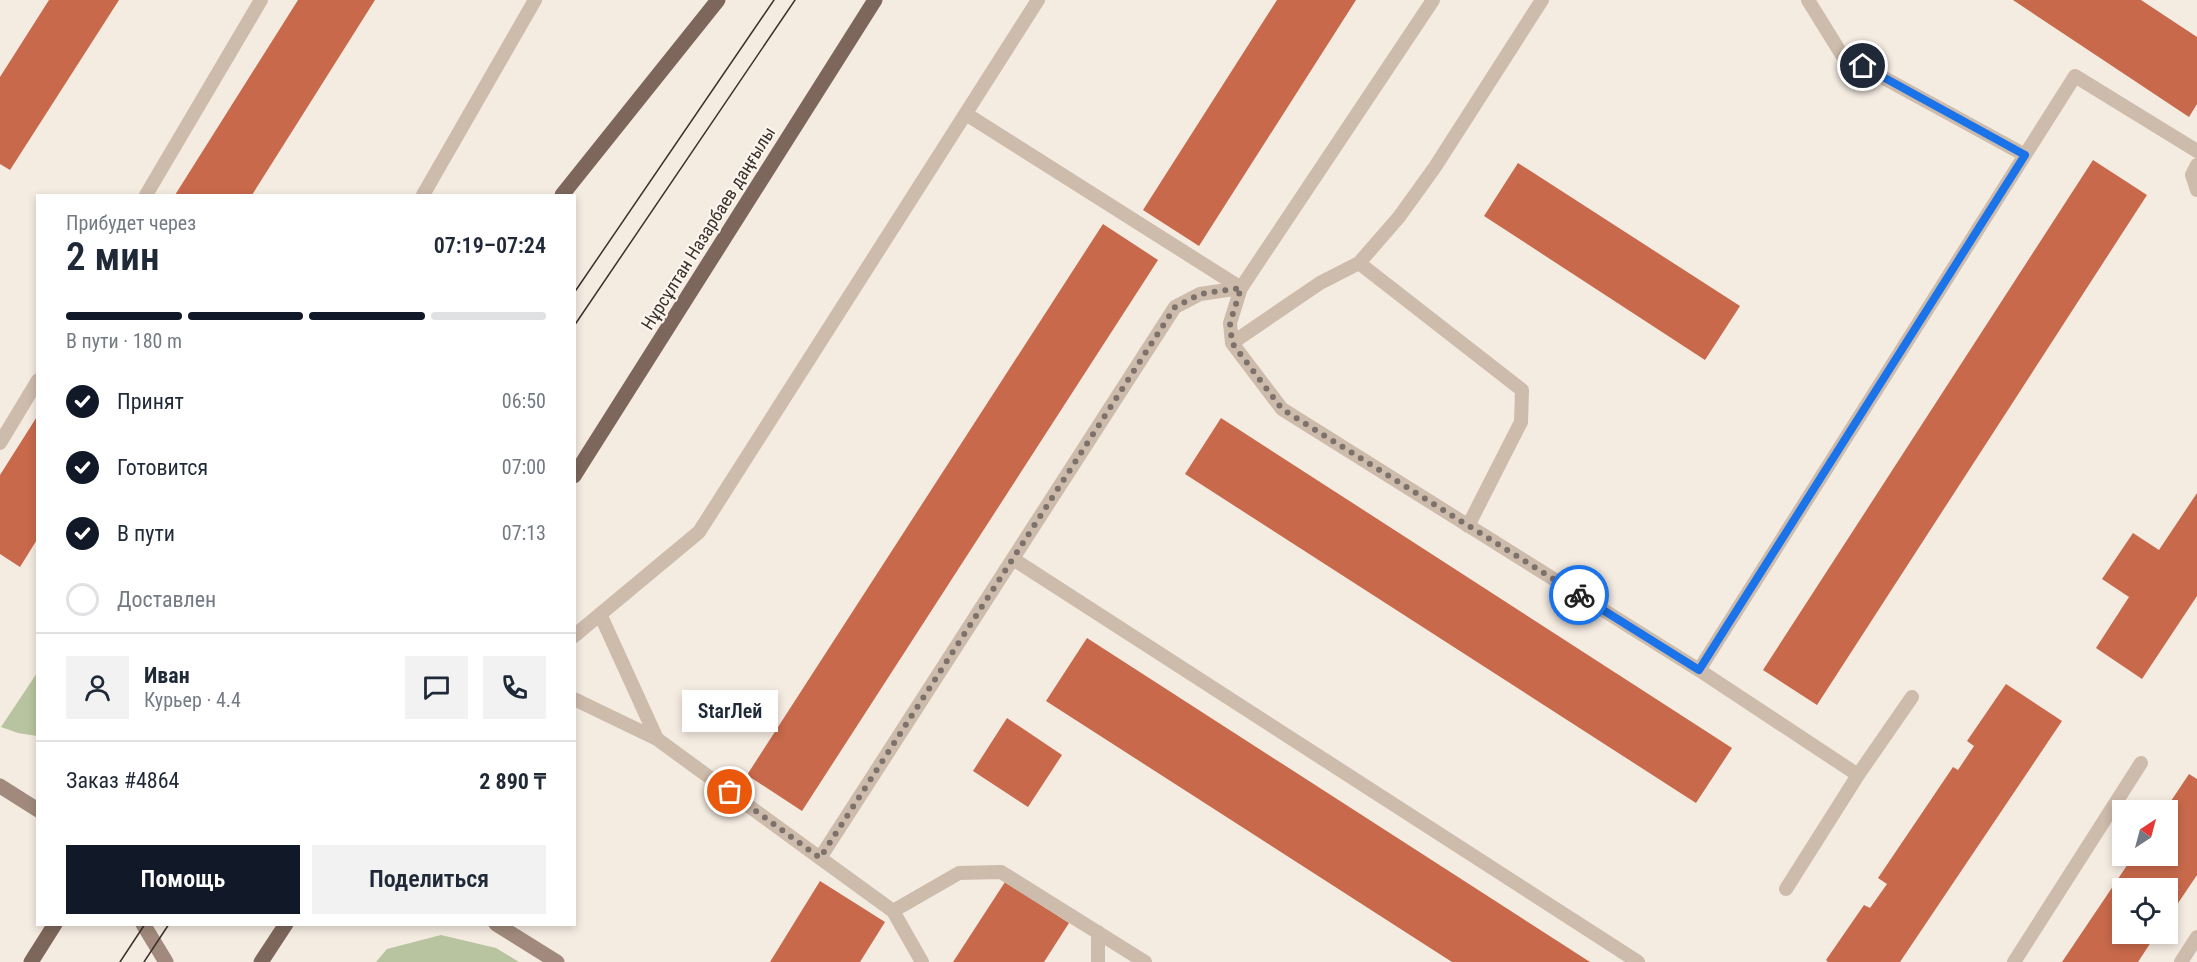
<!DOCTYPE html>
<html lang="ru">
<head>
<meta charset="utf-8">
<style>
	:root { --surface:#fff; --page:#f2f2f3; --text:#1f2937; --muted:#747a83; --line:#e0e1e3; --accent:#111827 }
	body { margin:0; font-family:"Roboto Condensed",sans-serif; background:var(--page); color:var(--text); height:100vh; display:flex; flex-direction:column; font-size:22px; white-space:nowrap }
	* { box-sizing:border-box; margin:0 }
	p { font-size:20px; color:var(--muted) }
	.icon { flex:none; width:33px; height:33px; fill:none; stroke:currentColor; stroke-width:2; stroke-linecap:round; stroke-linejoin:round }
	.map { position:relative; flex:1; overflow:hidden }
	.side { position:absolute; left:36px; top:194px; width:540px; height:732px; display:flex; flex-direction:column; background:var(--surface); border-radius:0px; box-shadow:0 3px 9px #0003 }
	.side>* { flex:none }
	.needle { width:39px; rotate:36deg }
	.controls { position:absolute; left:2112px; top:800px; display:grid; gap:12px }
	.controls a { display:grid; place-items:center; width:66px; height:66px; border-radius:0px; background:var(--surface); box-shadow:0 3px 9px #0003; font-size:30px }
	.pin { position:absolute; display:grid; place-items:center; width:51px; height:51px; color:#fff; margin:-26px; border:3px solid #fff; border-radius:50%; box-shadow:0 2px 6px #0007 }
	.courier { position:absolute; display:grid; place-items:center; width:60px; height:60px; margin:-30px; border:4px solid #1a73e8; border-radius:50%; background:#fff; color:#222; box-shadow:0 2px 8px #0007 }
	.bubble { position:absolute; height:42px; border-radius:0px; background:var(--surface); box-shadow:0 3px 9px #0003; font-size:20px; font-weight:600; line-height:42px; text-align:center }
	.overview em { font-style:normal; font-weight:600 }
	.overview div { display:flex; flex-direction:column-reverse }
	.overview { display:flex; align-items:center; justify-content:space-between; height:102px; padding:0 30px }
	h1 { font-size:39px; font-weight:600; line-height:45px }
	.bar { display:grid; grid-template-columns:repeat(4,1fr); gap:9px 6px; align-content:center; height:72px; padding:0 30px }
	.bar i { height:8px; border-radius:4px; background:var(--line) }
	.bar .current { background:var(--accent) }
	.bar p { grid-column:span 4 }
	.line { display:flex; align-items:center; gap:15px; padding:0 30px; border-top:2px solid var(--line) }
	.line div { flex:1 }
	.round { display:grid; place-items:center; flex:none; width:63px; height:63px; border-radius:0px; background:var(--page) }
	ol { padding:0 30px; list-style:none }
	li { display:flex; align-items:center; gap:18px; height:66px }
	li p { margin-inline-start:auto }
	li .icon { padding:6px; border-radius:50%; background:var(--accent); color:#fff; stroke-width:4 }
	li:last-child { color:var(--muted) }
	li i { width:33px; height:33px; border:3px solid var(--line); border-radius:50% }
	.button { display:flex; gap:12px; margin-top:auto; padding:12px 30px }
	.button a { flex:1; height:69px; border-radius:0px; background:var(--accent); color:#fff; font-size:24px; font-weight:600; line-height:69px; text-align:center }
	.button a+a { background:var(--page); color:var(--text) }
	.map>svg:first-child { display:block }
	.green { fill:#b8c4a0 }
	.building { fill:#c8694b }
	.lines { fill:none; stroke-linecap:round; stroke-linejoin:round }
	.service { stroke:#cdbbac; stroke-width:14 }
	.secondary { stroke:#a18a7d; stroke-width:15 }
	.primary { stroke:#7d675c; stroke-width:15 }
	.tram { stroke:#3b302b; stroke-width:1.5 }
	.done { stroke:#7c716b; stroke-width:6; stroke-dasharray:0 10.8 }
	.route { stroke:#1a73e8; stroke-width:8 }
	.labels { text-anchor:middle; dominant-baseline:central; stroke-width:4.5; stroke-linejoin:round; paint-order:stroke }
	.street-label { font-size:18px; fill:#3b302b; stroke:#fbf5ee }
</style>
</head>
<body>
<div class="map">
<svg width="2197" height="962" viewBox="0 0 2197 962">
	<rect width="100%" height="100%" fill="#f4ebe1"/>
	<path class="green" d="M37,673V736L18,733L1,727Z
		M441,935L496,948L519,962H376L387,949Z"/>
	<path class="building" d="M49,0H119L10,170L0,164V77Z
		M298,0H375L252,195H175Z
		M1277,0H1356L1199,246L1143,210Z
		M2013,0H2141L2197,37V104L2189,117Z
		M2093,160L2147,195L1817,705L1763,670Z
		M1518,163L1740,306L1705,360L1484,216Z
		M1103,224L1158,260L802,811L747,775Z
		M38,415V538L20,567L0,554V475Z
		M1221,418L1732,748L1696,803L1185,474Z
		M2197,493V596L2142,679L2096,648L2129,597L2102,579L2133,533L2159,550Z
		M1087,638L1590,962H1452L1046,701Z
		M2006,684L2062,721L1900,962H1828L1826,960L1864,905L1870,908L1887,884L1878,878L1953,767L1958,770L1974,746L1967,741Z
		M1007,718L1062,755L1028,807L973,771Z
		M2189,774L2197,779V875L2168,918V888H2122V933H2157L2138,962H2062L2134,855H2168V810H2165Z
		M820,881L885,922L860,962H770Z
		M1005,882L1069,923L1044,962H953Z"/>
	<g class="lines">
		<path class="service" d="M1433,0L1241,288L1230,323L1232,343L1282,409L1699,670
			M1808,0L1842,55L2025,155
			M966,114L1241,288
			M2197,165L2192,175L2197,190
			M146,195L261,0
			M423,195L535,0
			M1359,263L1522,390L1521,422L1468,526
			M1232,343L1320,283L1359,263L1399,217L1435,167L1542,0
			M0,443L38,380
			M1013,559L1638,962
			M600,614L657,739L820,858L1175,307L1200,294L1241,288
			M574,636L699,532L1038,0
			M1912,697L1858,775L1699,670L2075,76L2197,151
			M574,699L657,739
			M820,858L893,911L959,873L1001,872L1145,962
			M1786,889L1858,775
			M893,911L922,962
			M1098,962V932
			M2014,962L2141,763
			M2181,962L2197,937"/>
		<path class="secondary" d="M0,786L38,810
			M143,924L166,962
			M496,924L557,962"/>
		<path class="primary" d="M562,195L718,0
			M574,476L875,0
			M31,962L55,924
			M261,962L286,924"/>
		<path class="tram" d="M574,293L774,0
			M574,326L795,0
			M120,962L145,924
			M144,962L169,924"/>
	</g>
	<g class="lines">
		<path class="done" d="M730,792L820,858L1175,307L1200,294L1241,288L1230,323L1232,343L1282,409L1579,595"/>
		<path class="route" d="M1579,595L1699,670L2025,155L1863,66"/>
	</g>
	<g class="labels">
		<g class="street-label">
			<text transform="translate(708 228) rotate(-58)">Нұрсұлтан Назарбаев даңғылы</text>
		</g>
	</g>
</svg>
<div class="controls">
<a><svg class="needle" viewBox="-14 -14 28 28"><path d="M0-13l5 13h-10z" fill="#e53935"/><path d="M0 13l5-13h-10z" fill="#747a83"/></svg></a>
<a><svg class="icon" aria-label="locate" viewBox="0 0 24 24"><circle cx="12" cy="12" r="6"/><path d="M12 2v4M12 18v4M2 12h4M18 12h4"/></svg></a>
</div>
<div class="pin" style="left:730px;top:792px;background:#ea580c"><svg class="icon" aria-label="bag" viewBox="0 0 24 24"><path d="M5 8h14l-1 12H6zM9 8a3 3 0 0 1 6 0"/></svg></div>
<div class="pin" style="left:1863px;top:66px;background:#1f2937"><svg class="icon" aria-label="home" viewBox="0 0 24 24"><path d="M3 11l9-7 9 7M6 9v11h12V9"/></svg></div>
<div class="courier" style="left:1579px;top:595px"><svg class="icon" aria-label="bike" viewBox="0 0 24 24"><circle cx="6" cy="16" r="4"/><circle cx="18" cy="16" r="4"/><path d="M6 16l4-8h5l3 8M10 8l3 8H6M13 5h3"/></svg></div>
<div class="bubble" style="left:682px;top:690px;width:96px">StarЛей</div>
<section class="side">
<div class="overview"><div><h1>2 мин</h1><p>Прибудет через</p></div><em>07:19–07:24</em></div>
<div class="bar"><i class="current"></i><i class="current"></i><i class="current"></i><i></i><p>В пути · 180 m</p></div>
<ol>
<li><svg class="icon" aria-label="check" viewBox="0 0 24 24"><path d="M5 12l5 5 9-10"/></svg>Принят<p>06:50</p></li>
<li><svg class="icon" aria-label="check" viewBox="0 0 24 24"><path d="M5 12l5 5 9-10"/></svg>Готовится<p>07:00</p></li>
<li><svg class="icon" aria-label="check" viewBox="0 0 24 24"><path d="M5 12l5 5 9-10"/></svg>В пути<p>07:13</p></li>
<li><i></i>Доставлен</li>
</ol>
<div class="line" style="height:108px"><a class="round"><svg class="icon" aria-label="person" viewBox="0 0 24 24"><circle cx="12" cy="8" r="4"/><path d="M4 21q1-7 8-7t8 7"/></svg></a><div><b>Иван</b><p>Курьер · 4.4</p></div><a class="round"><svg class="icon" aria-label="chat" viewBox="0 0 24 24"><path d="M4 5h16v11H9l-5 4z"/></svg></a><a class="round"><svg class="icon" aria-label="phone" viewBox="0 0 24 24"><path d="M5 4h4l2 5-3 2q2 4 5 5l2-3 5 2v4C11 20 4 13 5 4z"/></svg></a></div>
<div class="line" style="height:78px"><div>Заказ #4864</div><b>2 890 ₸</b></div>
<div class="button"><a>Помощь</a><a>Поделиться</a></div>
</section>
</div>
</body>
</html>
